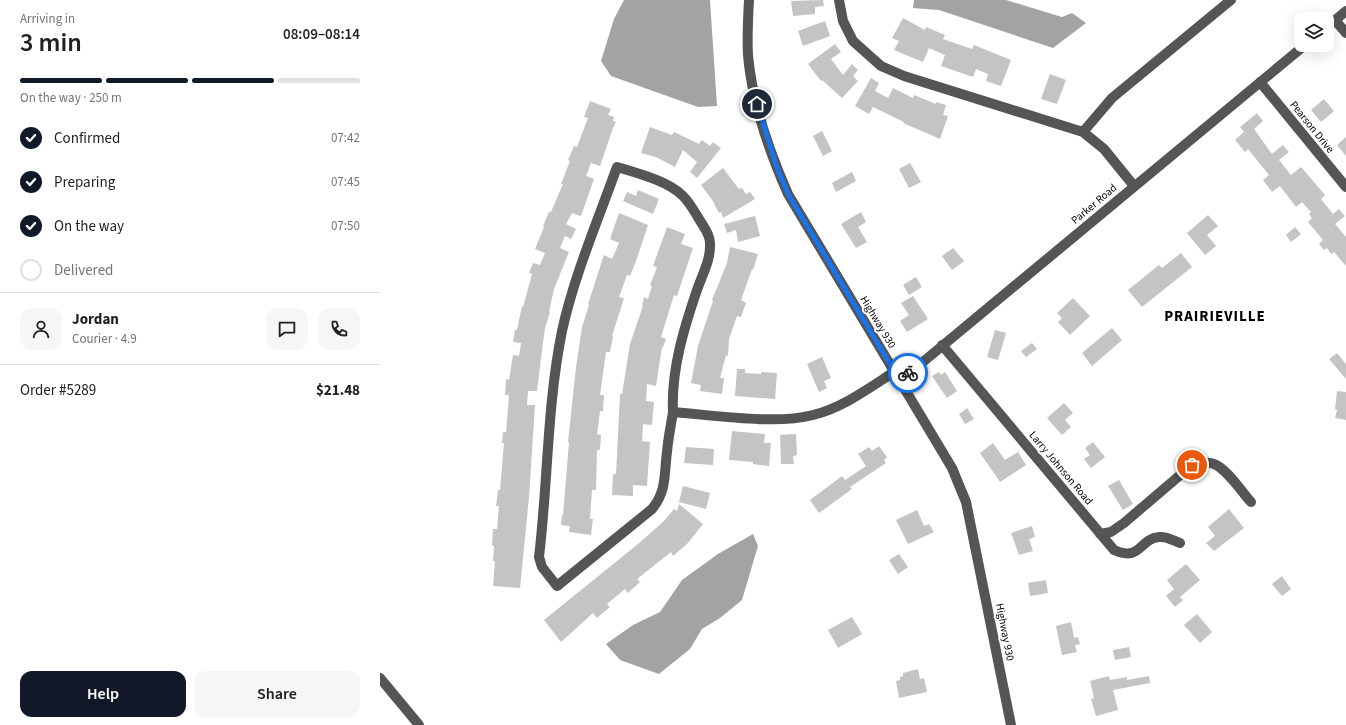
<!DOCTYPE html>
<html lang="en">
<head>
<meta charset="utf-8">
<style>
	:root { --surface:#fff; --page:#f6f6f6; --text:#202124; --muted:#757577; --line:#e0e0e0; --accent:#111827 }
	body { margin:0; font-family:"Source Sans 3",sans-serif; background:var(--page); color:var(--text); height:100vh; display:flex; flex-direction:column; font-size:15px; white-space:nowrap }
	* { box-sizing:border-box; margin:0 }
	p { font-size:13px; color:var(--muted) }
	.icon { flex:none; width:22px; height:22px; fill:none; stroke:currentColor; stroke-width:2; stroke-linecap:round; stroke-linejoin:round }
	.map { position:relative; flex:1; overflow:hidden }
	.sheet { display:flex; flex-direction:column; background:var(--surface); width:380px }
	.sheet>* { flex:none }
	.buttons { position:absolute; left:914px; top:12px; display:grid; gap:8px }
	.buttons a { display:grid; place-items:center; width:40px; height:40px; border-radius:8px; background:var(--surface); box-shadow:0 4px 16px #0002; font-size:20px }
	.pin { position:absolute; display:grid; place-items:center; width:34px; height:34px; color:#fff; margin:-17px; border:2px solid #fff; border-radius:50%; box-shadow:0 1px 4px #0007 }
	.courier { position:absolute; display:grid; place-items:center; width:40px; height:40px; margin:-20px; border:3px solid #1a73e8; border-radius:50%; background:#fff; color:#222; box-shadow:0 1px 5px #0007 }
	.overview em { font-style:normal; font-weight:600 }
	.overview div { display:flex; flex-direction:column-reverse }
	.overview { display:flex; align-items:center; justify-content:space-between; height:68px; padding:0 20px }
	h1 { font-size:26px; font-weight:600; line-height:30px }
	.bar { display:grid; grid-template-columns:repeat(4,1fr); gap:6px 4px; align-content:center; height:48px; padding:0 20px }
	.bar i { height:5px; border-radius:3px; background:var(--line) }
	.bar .on { background:var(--accent) }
	.bar p { grid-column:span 4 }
	.line { display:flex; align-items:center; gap:10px; padding:0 20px; border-top:1px solid var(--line) }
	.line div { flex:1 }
	.round { display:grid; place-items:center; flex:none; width:42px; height:42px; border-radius:12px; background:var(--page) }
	ol { padding:0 20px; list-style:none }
	li { display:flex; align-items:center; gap:12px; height:44px }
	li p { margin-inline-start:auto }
	li .icon { padding:4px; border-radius:50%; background:var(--accent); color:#fff; stroke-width:4 }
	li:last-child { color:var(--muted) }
	li i { width:22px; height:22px; border:2px solid var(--line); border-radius:50% }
	.action { display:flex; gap:8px; margin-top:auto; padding:8px 20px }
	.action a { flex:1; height:46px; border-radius:12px; background:var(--accent); color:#fff; font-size:16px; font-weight:600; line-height:46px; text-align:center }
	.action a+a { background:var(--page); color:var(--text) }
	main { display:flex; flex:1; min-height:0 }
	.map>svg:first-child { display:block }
	.water { fill:#a3a3a3 }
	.building { fill:#c4c4c4 }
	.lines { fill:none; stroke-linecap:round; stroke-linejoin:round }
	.minor { stroke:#555; stroke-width:10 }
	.done { stroke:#595959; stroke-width:4; stroke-dasharray:0 7.2 }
	.route { stroke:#1a73e8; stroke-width:5 }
	.labels { text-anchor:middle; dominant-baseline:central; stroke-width:4; stroke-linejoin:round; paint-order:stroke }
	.street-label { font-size:11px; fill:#000; stroke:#fff }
	.district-label { font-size:15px; font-weight:bold; letter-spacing:1px; fill:#000; stroke:#fff }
</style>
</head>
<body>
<main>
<section class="sheet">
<div class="overview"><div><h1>3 min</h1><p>Arriving in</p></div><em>08:09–08:14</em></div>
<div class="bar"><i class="on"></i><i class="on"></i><i class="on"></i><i></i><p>On the way · 250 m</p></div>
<ol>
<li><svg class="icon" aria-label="check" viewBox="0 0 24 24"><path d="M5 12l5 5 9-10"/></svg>Confirmed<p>07:42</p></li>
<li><svg class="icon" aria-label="check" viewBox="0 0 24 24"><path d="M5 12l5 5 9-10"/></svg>Preparing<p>07:45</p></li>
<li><svg class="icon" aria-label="check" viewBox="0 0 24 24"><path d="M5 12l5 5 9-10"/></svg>On the way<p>07:50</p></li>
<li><i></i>Delivered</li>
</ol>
<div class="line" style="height:72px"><a class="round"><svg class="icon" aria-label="person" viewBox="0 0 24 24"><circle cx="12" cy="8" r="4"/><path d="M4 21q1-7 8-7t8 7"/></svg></a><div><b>Jordan</b><p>Courier · 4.9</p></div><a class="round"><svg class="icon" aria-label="chat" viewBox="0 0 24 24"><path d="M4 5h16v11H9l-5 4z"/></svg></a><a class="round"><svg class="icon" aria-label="phone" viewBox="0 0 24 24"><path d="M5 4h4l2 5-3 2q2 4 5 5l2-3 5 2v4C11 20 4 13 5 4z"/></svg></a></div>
<div class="line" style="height:52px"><div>Order #5289</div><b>$21.48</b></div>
<div class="action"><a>Help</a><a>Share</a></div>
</section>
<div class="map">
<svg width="966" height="725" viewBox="0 0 966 725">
	<rect width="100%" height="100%" fill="#fff"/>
	<path class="water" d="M244,0H330L337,106L318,107L231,76L221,61L234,19Z
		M534,0H626L682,17L692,13L706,23L673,48L559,10L533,8Z
		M373,534L378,546L362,600L340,618L322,629L310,649L279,674L240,660L226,644L253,625L280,612L302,580L338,554Z"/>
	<path class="building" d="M443,0L444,6L435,7V14L413,16L411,1Z
		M523,18L545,30L546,27L565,35L563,39L592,49L594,45L631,60L621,86L606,81L608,74L596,69L593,77L561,66L565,55L549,48L543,62L514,50L519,41L512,38Z
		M445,21L450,36L423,46L418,31Z
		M455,44L461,52L451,59L463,75L472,64L478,70L473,76L478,81L462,98L442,80L441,81L428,64Z
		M670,74L686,80L677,104L661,99Z
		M491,78L499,83L495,91L508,98L513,88L533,98L534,95L556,104V102L566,105L563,115L568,116L560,139L523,123L524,122L493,107L489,114L475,106Z
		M944,99L954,111L941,122L931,110Z
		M210,101L231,109L228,115L234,117L233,121L236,122L233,128L220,166L211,163L206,176L214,179L201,216L192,213L186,224L196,229L191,239L185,236L180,248L189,252L174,289L169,312H170L165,328L161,358L157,391H148L147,405H155L149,497L140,588L113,586L115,561H113L114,546L112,545L113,529H117L119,506H116L118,490H120L124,443H122L123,432H126L129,395H125L126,379L129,380L133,355L139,356L141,343L133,342L135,330H137L142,306L143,307L152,274L149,273L153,263L160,265L165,253L155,249L164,227L163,226L169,212H171L183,184H181L190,161L188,160L194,146L197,147L208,118L204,117Z
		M877,113L883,121L874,129L892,154L903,145L909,152L899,160L911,175L921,167L945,195L941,199L953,214L959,209L965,216L955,224L966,237V266L954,252L951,254L947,248L944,250L939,244L943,240L928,222L932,218L929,214L931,212L922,202L916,207L900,186L892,192L883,180L889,175L868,149L865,152L855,140L864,132L860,127Z
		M270,127L292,135L294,132L319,144L322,140L330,146L333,142L341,148L317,178L310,172L317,162L303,150L295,167L276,157L261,153Z
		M442,131L452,151L443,156L433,136Z
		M966,137V156L957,145Z
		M530,163L541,182L529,188L519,169Z
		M343,168L359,189L362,188L366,194L370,192L375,199L343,218L341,212L339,213L334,204H335L321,185Z
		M472,172L476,181L456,192L452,183Z
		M258,190L279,199L273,214L243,201L247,192L256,196Z
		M481,212L486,222L478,227L487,242L476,248L461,224Z
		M239,213L268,225L256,261L250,276L247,275L239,297L244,298L232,336L233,337L230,352H226L220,395H224L223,411H220L217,434L221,435L220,450H217L216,490H212L210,519H213L211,535L189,532L190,526L181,525L182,515H183L189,442H188L196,367L202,327L209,305L208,304L224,255L232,259L239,243L230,239Z
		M828,215L838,226L827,235L836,246L825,255L807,233Z
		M375,216L380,236L358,242L356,230L347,233L344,224Z
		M287,227L305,234L301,244L313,248L297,296L294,295L281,337L286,339L283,347H282L276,386L267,384L266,401L274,402L272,425L263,424L262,441L270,442L267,486L253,485V496L232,495L233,474H236L240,394H242L250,344L263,306L262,305L264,297L268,299L272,286L270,285L277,267L273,266Z
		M915,227L921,234L911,242L906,235Z
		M350,247L378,254L373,270L372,269L361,300L366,303L361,317L357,316L349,339L348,356L346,355L340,378H344L342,394L320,391L321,385L311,383L318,346L333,301L332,300L347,263Z
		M573,248L584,261L572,270L562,256Z
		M801,253L812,267L762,307L748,290L779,265L782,268Z
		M536,277L542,287L529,295L523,285Z
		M533,296L548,319L527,332L520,321L529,315L521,303Z
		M693,298L710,316L690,335L678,322L682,318L677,313Z
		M732,328L742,340L712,366L702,353Z
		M615,330L626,333L618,360L607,357Z
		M652,343L657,349L646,357L641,351Z
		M957,353L966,364V379L949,359Z
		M442,357L451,378L444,381L447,388L439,392L427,364Z
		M357,369H365V373L381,374V372L397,373L395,399L355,396Z
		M559,372L561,375L565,372L577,391L567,398L552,376Z
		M957,391L966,392V420L955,418L957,410L955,409Z
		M684,403L693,413L685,420L691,427L682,435L667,418Z
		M587,408L594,419L585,424L579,414Z
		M352,431L385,434L384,443H391L389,466L373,464V462L349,460Z
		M416,434L417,455L413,456L414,464H401L400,435Z
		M713,442L725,457L711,468L704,459L710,455L705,448Z
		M613,443L625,460L638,452L646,465L620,482L600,453Z
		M499,446L507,457L504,460L506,463L470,487L472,489L439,513L430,500L462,476L465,480L486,466L478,454L489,447L492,451Z
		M306,447L334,449L333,465L304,463Z
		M739,480L753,504L743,510L728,486Z
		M303,486L330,493L326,509L299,502Z
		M299,504L323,524L307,544L293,556L291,552L257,579L260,582L248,593L245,589L227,604L230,607L217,618L213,613L181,642L164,620L258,544L284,521L294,509L297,511Z
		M849,509L864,528L834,551L826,543L835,536L828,527Z
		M537,510L544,526L549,524L554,532L528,544L516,520Z
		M652,526L655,537L649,539L653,551L639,555L631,533Z
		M519,554L528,567L518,574L509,560Z
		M806,564L820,580L800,597L803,600L795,607L786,596L794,589L787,580Z
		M902,576L911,589L902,596L892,584Z
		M666,580L668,593L650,596L648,583Z
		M817,614L832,632L820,643L804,625Z
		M472,617L482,634L458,648L448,630Z
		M691,622L694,638L698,637L700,644L695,645L697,652L682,655L676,626Z
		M749,647L751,657L735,660L733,650Z
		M538,669L540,679L544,678L547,692L519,698L516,681L520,680V677L523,676V673Z
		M729,676L730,680L747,677V680L769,676L770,683L733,690L738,710L716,716L711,699L714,698L710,681Z"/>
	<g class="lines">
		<path class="minor" d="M369,0C368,18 367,37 368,55C372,102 389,151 408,194L572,468L586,502L631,725
			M459,0L463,21L473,41L501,66L524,76L703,132L724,149L754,186
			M955,20L966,33
			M947,27L966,11
			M880,82L966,187
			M703,132L732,98L851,0
			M562,345L734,550C761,562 759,539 779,537C787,536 794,541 800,543
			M520,381L925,45
			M293,412C291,370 304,328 317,290C322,275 331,260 330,243C330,234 323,226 319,219C314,211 310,203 303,196C288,181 257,173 237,167C218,220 194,276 182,331C167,405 168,482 159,557L162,567L177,586L272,509C287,491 284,474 287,452C288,439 291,425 293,412C333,415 395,425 433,415C462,408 489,388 514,372
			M720,534L731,532L744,523L812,465C819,463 826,461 834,464C847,469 861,491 871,502
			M0,678L39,725"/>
	</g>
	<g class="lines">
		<path class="done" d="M528,373L562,345L720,534L731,532L744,523L812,465"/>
		<path class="route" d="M377,104L396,165L408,194L520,381L528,373"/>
	</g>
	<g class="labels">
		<g class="street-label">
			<text transform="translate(932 127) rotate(51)">Pearson Drive</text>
			<text transform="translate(714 204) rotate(-40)">Parker Road</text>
			<text transform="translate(498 322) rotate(59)">Highway 930</text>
			<text transform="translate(681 468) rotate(50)">Larry Johnson Road</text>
			<text transform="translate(625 632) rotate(79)">Highway 930</text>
		</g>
		<g class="district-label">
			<text x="835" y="316">PRAIRIEVILLE</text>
		</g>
	</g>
</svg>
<div class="buttons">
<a><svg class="icon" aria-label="layers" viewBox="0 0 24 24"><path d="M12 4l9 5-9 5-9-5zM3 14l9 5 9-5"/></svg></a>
</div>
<div class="pin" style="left:812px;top:465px;background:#ea580c"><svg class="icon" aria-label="bag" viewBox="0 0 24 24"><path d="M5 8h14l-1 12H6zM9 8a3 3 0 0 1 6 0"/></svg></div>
<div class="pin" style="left:377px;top:104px;background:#1f2937"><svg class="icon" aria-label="home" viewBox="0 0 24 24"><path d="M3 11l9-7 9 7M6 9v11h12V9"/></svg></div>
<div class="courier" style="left:528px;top:373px"><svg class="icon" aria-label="bike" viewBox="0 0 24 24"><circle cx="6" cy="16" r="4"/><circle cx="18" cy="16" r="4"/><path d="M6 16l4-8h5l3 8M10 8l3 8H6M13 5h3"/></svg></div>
</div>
</main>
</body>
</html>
